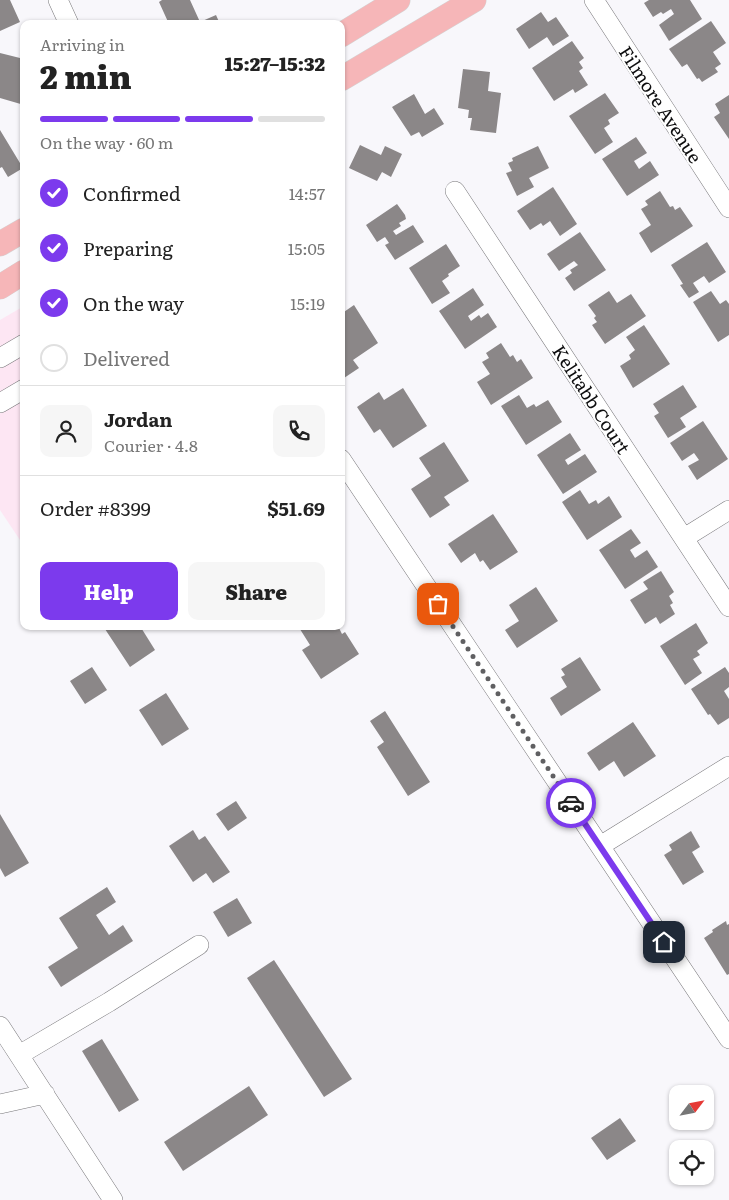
<!DOCTYPE html>
<html lang="en">
<head>
<meta charset="utf-8">
<style>
	:root { --surface:#fff; --page:#f6f6f6; --text:#222; --muted:#767676; --line:#e0e0e0; --accent:#7c3aed }
	body { margin:0; font-family:Literata,serif; background:var(--page); color:var(--text); height:100vh; display:flex; flex-direction:column; font-size:19px; white-space:nowrap }
	* { box-sizing:border-box; margin:0 }
	p { font-size:16px; color:var(--muted) }
	.icon { flex:none; width:28px; height:28px; fill:none; stroke:currentColor; stroke-width:2; stroke-linecap:round; stroke-linejoin:round }
	.map { position:relative; flex:1; overflow:hidden }
	.drawer { position:absolute; left:20px; top:20px; width:325px; height:610px; display:flex; flex-direction:column; background:var(--surface); border-radius:10px; box-shadow:0 1px 4px #0004 }
	.drawer>* { flex:none }
	.needle { width:32px; rotate:58deg }
	.tools { position:absolute; left:669px; top:1085px; display:grid; gap:10px }
	.tools a { display:grid; place-items:center; width:45px; height:45px; border-radius:10px; background:var(--surface); box-shadow:0 1px 4px #0004; font-size:25px }
	.pin { position:absolute; display:grid; place-items:center; width:42px; height:42px; color:#fff; margin:-21px; border-radius:10px; box-shadow:0 2px 8px #0006 }
	.courier { position:absolute; display:grid; place-items:center; width:50px; height:50px; margin:-25px; border:4px solid #7c3aed; border-radius:50%; background:#fff; color:#222; box-shadow:0 1px 6px #0007 }
	.head em { font-style:normal; font-weight:800 }
	.head div { display:flex; flex-direction:column-reverse }
	.head { display:flex; align-items:center; justify-content:space-between; height:85px; padding:0 20px }
	h1 { font-size:32px; font-weight:800; line-height:38px }
	.bar { display:grid; grid-template-columns:repeat(4,1fr); gap:8px 5px; align-content:center; height:60px; padding:0 20px }
	.bar i { height:6px; border-radius:4px; background:var(--line) }
	.bar .active { background:var(--accent) }
	.bar p { grid-column:span 4 }
	.line { display:flex; align-items:center; gap:12px; padding:0 20px; border-top:1px solid var(--line) }
	.line div { flex:1 }
	.round { display:grid; place-items:center; flex:none; width:52px; height:52px; border-radius:10px; background:var(--page) }
	ol { padding:0 20px; list-style:none }
	li { display:flex; align-items:center; gap:15px; height:55px }
	li p { margin-inline-start:auto }
	li .icon { padding:5px; border-radius:50%; background:var(--accent); color:#fff; stroke-width:4 }
	li:last-child { color:var(--muted) }
	li i { width:28px; height:28px; border:2px solid var(--line); border-radius:50% }
	.button { display:flex; gap:10px; margin-top:auto; padding:10px 20px }
	.button a { flex:1; height:58px; border-radius:10px; background:var(--accent); color:#fff; font-size:20px; font-weight:800; line-height:58px; text-align:center }
	.button a+a { background:var(--page); color:var(--text) }
	.map>svg:first-child { display:block }
	.education { fill:#fde6f3 }
	.building { fill:#8b8788 }
	.lines { fill:none; stroke-linecap:round; stroke-linejoin:round }
	.minor-casing { stroke:#78777a; stroke-width:20 }
	.major-casing { stroke:#d4d4d4; stroke-width:25 }
	.minor { stroke:#fff; stroke-width:19 }
	.major { stroke:#f6b6b8; stroke-width:24 }
	.done { stroke:#606062; stroke-width:5; stroke-dasharray:0 9 }
	.route { stroke:#7c3aed; stroke-width:6 }
	.labels { text-anchor:middle; dominant-baseline:central; stroke-width:4; stroke-linejoin:round; paint-order:stroke }
	.street-label { font-size:18px; fill:#0e0e0f; stroke:#fff }
</style>
</head>
<body>
<div class="map">
<svg width="729" height="1200" viewBox="0 0 729 1200">
	<rect width="100%" height="100%" fill="#f8f7fb"/>
	<path class="education" d="M24,306V546L0,510V320Z"/>
	<path class="building" d="M0,0H10L20,22L0,31Z
		M162,0H190L200,22L216,15L220,24H169L159,2Z
		M649,0H690L702,19L669,41L659,25L674,14L671,9L663,14L661,12L653,17L644,3Z
		M541,12L548,22L556,17L569,36L553,46L547,37L529,49L516,29Z
		M711,21L726,43L713,52L721,64L715,68L718,72L702,82L699,78L697,79L687,64L682,67L669,49Z
		M572,41L584,58L579,62L583,68L579,71L588,85L575,93L573,89L554,101L532,68Z
		M0,53L24,59V105L0,98Z
		M463,69L490,72L488,91L501,93L496,133L470,130L472,118H468L469,110L458,108Z
		M605,93L619,113L608,120L610,124L604,128L613,142L595,154L569,116Z
		M414,94L425,114L434,108L444,124L422,137L419,132L411,136L392,107Z
		M729,95V139L714,117L720,113L715,104Z
		M0,130L23,168L8,177L2,167L0,168Z
		M636,137L647,153L634,161L639,169L650,161L659,175L627,196L602,159Z
		M360,145L381,155L385,146L402,154L391,177L382,172L377,181L349,168Z
		M538,146L549,168L529,178L534,187L517,196L506,173L512,171L508,163L513,161L512,158Z
		M553,187L577,224L560,236L550,221L543,226L541,223L530,230L517,211Z
		M660,191L670,207L673,206L675,210L680,207L693,226L651,253L639,233L651,225L641,209L648,205L645,201Z
		M397,204L405,215L406,219L399,223L401,226L393,231L396,235L413,225L424,242L395,260L385,245L389,243L385,237L377,242L366,225Z
		M580,232L606,270L574,291L565,278L572,273L570,270L578,265L574,261L559,271L547,254Z
		M707,242L726,272L709,283L704,276L693,283L699,292L689,298L680,285L683,284L671,265Z
		M446,244L460,266L448,274L449,276L442,281L450,293L432,304L409,268Z
		M473,288L484,305L468,316L471,321L479,315L481,318L488,313L497,327L465,349L439,311Z
		M609,291L617,303L631,294L646,316L605,344L592,325L597,322L594,318L596,316L588,305Z
		M711,291L720,304L726,300L729,304V335L718,342L693,302Z
		M354,305L378,343L353,360L359,368L341,380V314Z
		M644,325L670,364L633,388L620,366L631,359L629,355L635,350L626,337Z
		M501,343L510,357L513,355L517,362L521,359L533,378L491,405L477,382L490,374L482,362L489,358L486,353Z
		M683,385L697,407L680,418L686,427L668,438L654,416L659,413L653,404Z
		M403,388L427,426L393,448L380,429L374,433L357,407L379,392L384,400Z
		M519,395L527,408L534,404L536,407L548,400L562,422L526,445L501,406Z
		M703,421L728,459L697,480L688,466L699,460L694,453L682,461L670,443Z
		M570,433L581,450L565,460L568,465L585,454L597,472L563,494L537,455Z
		M444,442L469,481L444,497L450,505L430,518L411,489L431,476L419,458Z
		M580,490L589,504L596,500L598,504L609,496L622,517L587,540L562,502Z
		M493,514L518,552L490,570L483,560L480,562L475,553L461,563L448,544Z
		M631,529L641,543L630,550L635,558L647,550L658,567L625,589L599,550Z
		M661,571L674,592L669,596L673,603L670,605L675,614L660,624L656,617L645,624L630,600L648,589L643,582Z
		M536,587L558,621L517,648L505,630L519,621L509,605Z
		M696,623L708,643L697,651L700,655L693,659L702,673L685,685L660,646Z
		M103,626H140L155,650L130,667Z
		M298,626H338L342,634L345,632L359,654L321,679L302,650L310,645Z
		M580,657L601,690L561,716L550,698L567,687L561,677L565,675L561,669Z
		M92,667L107,690L85,704L70,681Z
		M725,667L729,673V687L724,691L729,699V718L718,725L710,714L708,715L691,689Z
		M166,693L189,729L162,746L139,710Z
		M385,711L430,782L408,796L377,747L384,742L370,721Z
		M633,722L656,756L624,777L614,761L599,771L587,753Z
		M236,801L247,818L228,831L216,814Z
		M0,814L29,863L5,877L0,868Z
		M193,830L199,840L205,836L230,872L213,883L206,873L193,882L169,846Z
		M691,831L700,847L692,852L704,872L683,885L664,855L672,850L669,845Z
		M107,887L116,902L96,915L109,935L123,925L133,941L61,987L48,967L78,948L59,918Z
		M237,898L252,923L228,937L213,912Z
		M726,921L727,925L729,924V974L727,975L704,938L713,932L712,930Z
		M274,960L352,1079L324,1097L247,978Z
		M102,1039L139,1100L119,1112L82,1051Z
		M249,1086L268,1115L183,1171L164,1142Z
		M620,1118L636,1141L607,1160L591,1138Z"/>
	<g class="lines">
		<defs>
			<path id="minor" d="M58,0L69,24
				M594,0L729,208
				M455,191L729,607
				M0,358L24,344
				M0,403L24,389
				M341,459L729,1039
				M684,538L729,510
				M600,846L729,766
				M0,1026L113,1200
				M19,1055L109,1002L199,945
				M0,1104L45,1094"/>
			<path id="major" d="M341,35L398,0
				M341,79L474,0
				M0,244L24,230
				M0,287L24,272"/>
		</defs>
		<use href="#minor" class="minor-casing"/>
		<use href="#major" class="major-casing"/>
		<use href="#minor" class="minor"/>
		<use href="#major" class="major"/>
	</g>
	<g class="lines">
		<path class="done" d="M438,604L571,803"/>
		<path class="route" d="M571,803L664,942"/>
	</g>
	<g class="labels">
		<g class="street-label">
			<text transform="translate(661 104) rotate(57)">Filmore Avenue</text>
			<text transform="translate(592 399) rotate(57)">Kelitabb Court</text>
		</g>
	</g>
</svg>
<div class="tools">
<a><svg class="needle" viewBox="-14 -14 28 28"><path d="M0-13l5 13h-10z" fill="#e53935"/><path d="M0 13l5-13h-10z" fill="#767676"/></svg></a>
<a><svg class="icon" aria-label="locate" viewBox="0 0 24 24"><circle cx="12" cy="12" r="6"/><path d="M12 2v4M12 18v4M2 12h4M18 12h4"/></svg></a>
</div>
<div class="pin" style="left:438px;top:604px;background:#ea580c"><svg class="icon" aria-label="bag" viewBox="0 0 24 24"><path d="M5 8h14l-1 12H6zM9 8a3 3 0 0 1 6 0"/></svg></div>
<div class="pin" style="left:664px;top:942px;background:#1f2937"><svg class="icon" aria-label="home" viewBox="0 0 24 24"><path d="M3 11l9-7 9 7M6 9v11h12V9"/></svg></div>
<div class="courier" style="left:571px;top:803px"><svg class="icon" aria-label="car" viewBox="0 0 24 24"><path d="M5 17H2v-5l4-1 3-4h7l3 4 3 1v5h-3M9 17h6M6 11h13"/><circle cx="7" cy="17" r="2"/><circle cx="17" cy="17" r="2"/></svg></div>
<section class="drawer">
<div class="head"><div><h1>2 min</h1><p>Arriving in</p></div><em>15:27–15:32</em></div>
<div class="bar"><i class="active"></i><i class="active"></i><i class="active"></i><i></i><p>On the way · 60 m</p></div>
<ol>
<li><svg class="icon" aria-label="check" viewBox="0 0 24 24"><path d="M5 12l5 5 9-10"/></svg>Confirmed<p>14:57</p></li>
<li><svg class="icon" aria-label="check" viewBox="0 0 24 24"><path d="M5 12l5 5 9-10"/></svg>Preparing<p>15:05</p></li>
<li><svg class="icon" aria-label="check" viewBox="0 0 24 24"><path d="M5 12l5 5 9-10"/></svg>On the way<p>15:19</p></li>
<li><i></i>Delivered</li>
</ol>
<div class="line" style="height:90px"><a class="round"><svg class="icon" aria-label="person" viewBox="0 0 24 24"><circle cx="12" cy="8" r="4"/><path d="M4 21q1-7 8-7t8 7"/></svg></a><div><b>Jordan</b><p>Courier · 4.8</p></div><a class="round"><svg class="icon" aria-label="phone" viewBox="0 0 24 24"><path d="M5 4h4l2 5-3 2q2 4 5 5l2-3 5 2v4C11 20 4 13 5 4z"/></svg></a></div>
<div class="line" style="height:65px"><div>Order #8399</div><b>$51.69</b></div>
<div class="button"><a>Help</a><a>Share</a></div>
</section>
</div>
</body>
</html>
